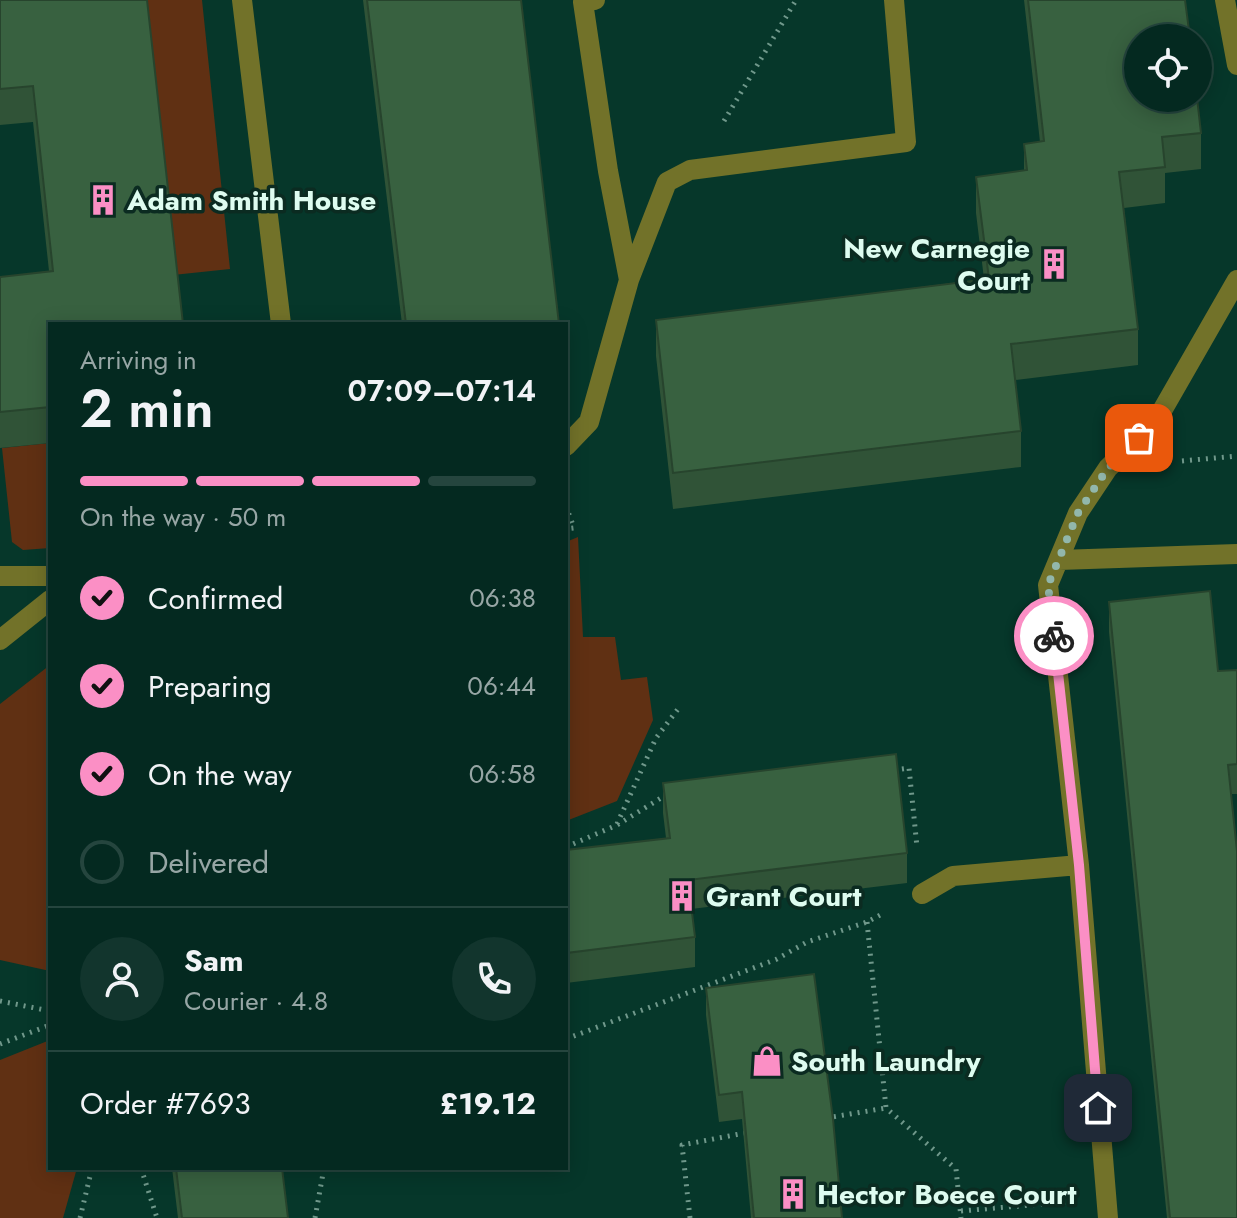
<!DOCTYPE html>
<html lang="en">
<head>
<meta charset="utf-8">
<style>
	:root { --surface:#042920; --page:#12352d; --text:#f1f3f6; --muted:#97a6a5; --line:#25453e; --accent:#fb8fc5 }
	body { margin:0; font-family:Jost,sans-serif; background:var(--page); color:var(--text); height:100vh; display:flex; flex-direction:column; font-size:30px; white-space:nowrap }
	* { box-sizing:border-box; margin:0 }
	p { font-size:26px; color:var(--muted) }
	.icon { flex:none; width:44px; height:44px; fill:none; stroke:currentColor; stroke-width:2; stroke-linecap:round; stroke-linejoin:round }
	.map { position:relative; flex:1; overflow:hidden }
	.details { position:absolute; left:48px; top:322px; width:520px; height:848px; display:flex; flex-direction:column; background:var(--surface); border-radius:0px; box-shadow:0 4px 20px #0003,0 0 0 2px var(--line) }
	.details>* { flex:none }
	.buttons { position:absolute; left:1124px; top:24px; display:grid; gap:16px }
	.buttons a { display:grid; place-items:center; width:88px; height:88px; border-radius:50%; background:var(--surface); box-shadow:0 4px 20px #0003,0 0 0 2px var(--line); font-size:40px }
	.pin { position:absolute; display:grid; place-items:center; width:68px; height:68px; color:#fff; margin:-34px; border-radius:16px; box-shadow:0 4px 12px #0006 }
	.courier { position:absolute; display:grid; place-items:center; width:80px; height:80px; margin:-40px; border:6px solid #fb8fc5; border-radius:50%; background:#fff; color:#222; box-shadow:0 2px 10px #0007 }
	.head em { font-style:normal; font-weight:600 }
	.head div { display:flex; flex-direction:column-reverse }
	.head { display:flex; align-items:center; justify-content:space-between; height:136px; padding:0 32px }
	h1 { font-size:52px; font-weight:600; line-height:60px }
	.bar { display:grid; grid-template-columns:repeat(4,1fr); gap:12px 8px; align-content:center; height:96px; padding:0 32px }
	.bar i { height:10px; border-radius:6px; background:var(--line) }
	.bar .on { background:var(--accent) }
	.bar p { grid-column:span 4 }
	.line { display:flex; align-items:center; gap:20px; padding:0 32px; border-top:2px solid var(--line) }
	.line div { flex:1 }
	.round { display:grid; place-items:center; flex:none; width:84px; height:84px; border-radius:42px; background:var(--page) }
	ol { padding:0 32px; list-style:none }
	li { display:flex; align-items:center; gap:24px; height:88px }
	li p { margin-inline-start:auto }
	li .icon { padding:8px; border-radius:50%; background:var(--accent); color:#111; stroke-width:4 }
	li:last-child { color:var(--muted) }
	li i { width:44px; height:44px; border:4px solid var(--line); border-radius:50% }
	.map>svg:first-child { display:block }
	.green { fill:#603013 }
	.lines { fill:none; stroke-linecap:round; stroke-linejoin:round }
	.path { stroke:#70988b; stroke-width:5; stroke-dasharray:2 6; stroke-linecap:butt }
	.minor { stroke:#727229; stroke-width:20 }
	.wall { fill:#305337 }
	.building { fill:#386140; stroke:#27442d; stroke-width:2 }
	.done { stroke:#92b7ab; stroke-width:8; stroke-dasharray:0 14.4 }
	.route { stroke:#fb8fc5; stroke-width:10 }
	.labels { text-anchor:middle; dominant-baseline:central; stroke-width:7; stroke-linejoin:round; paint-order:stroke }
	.poi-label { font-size:28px; font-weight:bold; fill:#defcf0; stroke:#0b2b21; text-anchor:start }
</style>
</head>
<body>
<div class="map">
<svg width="1237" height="1218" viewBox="0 0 1237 1218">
	<rect width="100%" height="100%" fill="#06372a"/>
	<path class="green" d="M0,0H202L230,269L173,275Z
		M50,443V548L23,550L12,542L2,448Z
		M578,537L583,637H615L621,680L647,677L653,720L617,801L566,821V542Z
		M50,665V971L0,960V704Z
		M50,1040V1168H77L63,1218H0V1060Z"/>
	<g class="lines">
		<path class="path" d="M724,121L796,0
			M1182,461L1237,456
			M566,506L574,528L566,529
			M894,770L909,768L917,847
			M617,824L656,738L678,709
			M566,847L617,825L661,798L670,797
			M867,922L886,1108L956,1169L961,1218
			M0,1001L50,1011
			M566,1039L777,959L807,942L867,922L884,913
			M0,1044L50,1025
			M826,1118L886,1108
			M141,1168L157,1218
			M961,1211L1065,1202
			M80,1218L92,1168
			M315,1218L324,1168
			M690,1218L682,1145L750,1132"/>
		<path class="minor" d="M242,0L281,324
			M595,0L583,2L608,171L629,280
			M1225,0L1237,65
			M566,446L589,422L629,280L667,182L690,170L906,142L894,0
			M1059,560L1237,554
			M0,576H50
			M0,640L50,600
			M922,894L953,876L1079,865
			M1108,1218L1079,865L1048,585L1078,513L1108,468L1155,423L1237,280"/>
	</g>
	<path class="wall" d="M0,0H147L50,324V443L0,448V277L49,271L33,122L0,125Z
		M363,0H521L559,324H402Z
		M1024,0H1185L1201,133V169L1165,173V203L1124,208L1138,329V365L1015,380L1021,431V467L673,509L656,356V320L984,279L976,213V177L1024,171V144L1040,142Z
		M1109,602L1218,671L1237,670V794H1231L1237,1218H1167L1109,632Z
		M663,783L907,853V883L691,909L695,937V967L566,983V850L666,838L663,813Z
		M706,988L842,1218H751L742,1119L719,1122L706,1015Z
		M172,1168H282L288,1218H178Z"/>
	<path class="building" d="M0,0H147L183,324H50V407L0,412V277L53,271L33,86L0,89Z
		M367,0H521L559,324H406Z
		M1028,0H1185L1190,38H1138V98H1197L1201,133L1162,137L1165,167L1119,172L1138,329L1011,344L1021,431L673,473L656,320L989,279L976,177L1027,170L1024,144L1044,141Z
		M1210,591L1218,671L1237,670V764L1228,765L1237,851V1218H1170L1109,602Z
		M896,754L907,853L688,880L695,937L566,953V850L670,838L663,783Z
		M814,974L833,1119L842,1218H754L742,1092L719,1095L706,988Z
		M176,1168H282L288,1218H182Z"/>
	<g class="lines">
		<path class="done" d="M1054,636L1048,585L1078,513L1108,468L1139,438"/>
		<path class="route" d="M1054,636L1079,865L1098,1108"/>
	</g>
	<defs>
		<symbol id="building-bare" viewBox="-9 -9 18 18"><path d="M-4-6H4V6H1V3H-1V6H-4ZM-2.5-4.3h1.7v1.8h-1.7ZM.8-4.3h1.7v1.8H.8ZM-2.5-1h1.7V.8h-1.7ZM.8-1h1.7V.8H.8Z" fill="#fb8fc5" stroke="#0b2b21" stroke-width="2.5" paint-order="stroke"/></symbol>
		<symbol id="shop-bare" viewBox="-9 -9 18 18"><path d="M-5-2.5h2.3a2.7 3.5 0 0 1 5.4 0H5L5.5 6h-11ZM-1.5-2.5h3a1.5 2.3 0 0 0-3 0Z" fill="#fb8fc5" stroke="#0b2b21" stroke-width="2.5" paint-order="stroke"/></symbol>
	</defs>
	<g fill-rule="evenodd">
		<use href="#building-bare" x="81" y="178" width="44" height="44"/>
		<use href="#building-bare" x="1032" y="242" width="44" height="44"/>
		<use href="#building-bare" x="660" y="874" width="44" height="44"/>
		<use href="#shop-bare" x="745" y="1039" width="44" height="44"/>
		<use href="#building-bare" x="771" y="1172" width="44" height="44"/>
	</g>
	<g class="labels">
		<g class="poi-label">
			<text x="127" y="200">Adam Smith House</text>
			<text x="1030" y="248" text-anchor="end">New Carnegie<tspan x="1030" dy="32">Court</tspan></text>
			<text x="706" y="896">Grant Court</text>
			<text x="791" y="1061">South Laundry</text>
			<text x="817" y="1194">Hector Boece Court</text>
		</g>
	</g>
</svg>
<div class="buttons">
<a><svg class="icon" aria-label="locate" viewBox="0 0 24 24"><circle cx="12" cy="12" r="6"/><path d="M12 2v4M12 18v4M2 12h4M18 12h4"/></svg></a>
</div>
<div class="pin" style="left:1139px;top:438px;background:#ea580c"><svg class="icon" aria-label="bag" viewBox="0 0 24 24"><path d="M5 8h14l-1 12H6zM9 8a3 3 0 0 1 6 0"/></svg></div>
<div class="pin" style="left:1098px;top:1108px;background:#1f2937"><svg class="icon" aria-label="home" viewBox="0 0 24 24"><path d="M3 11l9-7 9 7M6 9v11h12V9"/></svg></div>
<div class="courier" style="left:1054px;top:636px"><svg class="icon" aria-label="bike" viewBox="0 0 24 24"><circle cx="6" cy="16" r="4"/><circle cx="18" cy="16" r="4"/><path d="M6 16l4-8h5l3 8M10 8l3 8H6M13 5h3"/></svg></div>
<section class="details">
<div class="head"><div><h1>2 min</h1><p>Arriving in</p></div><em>07:09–07:14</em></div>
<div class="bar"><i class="on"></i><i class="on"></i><i class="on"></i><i></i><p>On the way · 50 m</p></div>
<ol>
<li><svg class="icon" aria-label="check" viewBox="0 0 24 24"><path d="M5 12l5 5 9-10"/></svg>Confirmed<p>06:38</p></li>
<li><svg class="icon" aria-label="check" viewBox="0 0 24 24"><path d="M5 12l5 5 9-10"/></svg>Preparing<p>06:44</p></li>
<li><svg class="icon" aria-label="check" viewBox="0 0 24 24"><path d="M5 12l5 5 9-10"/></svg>On the way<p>06:58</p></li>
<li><i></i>Delivered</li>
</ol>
<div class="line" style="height:144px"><a class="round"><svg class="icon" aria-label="person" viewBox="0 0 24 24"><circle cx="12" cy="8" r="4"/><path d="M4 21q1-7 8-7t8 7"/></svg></a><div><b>Sam</b><p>Courier · 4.8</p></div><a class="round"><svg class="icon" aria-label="phone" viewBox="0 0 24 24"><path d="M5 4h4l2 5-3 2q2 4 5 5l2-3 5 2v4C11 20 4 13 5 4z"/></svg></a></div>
<div class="line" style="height:104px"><div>Order #7693</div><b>£19.12</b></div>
</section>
</div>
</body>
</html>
